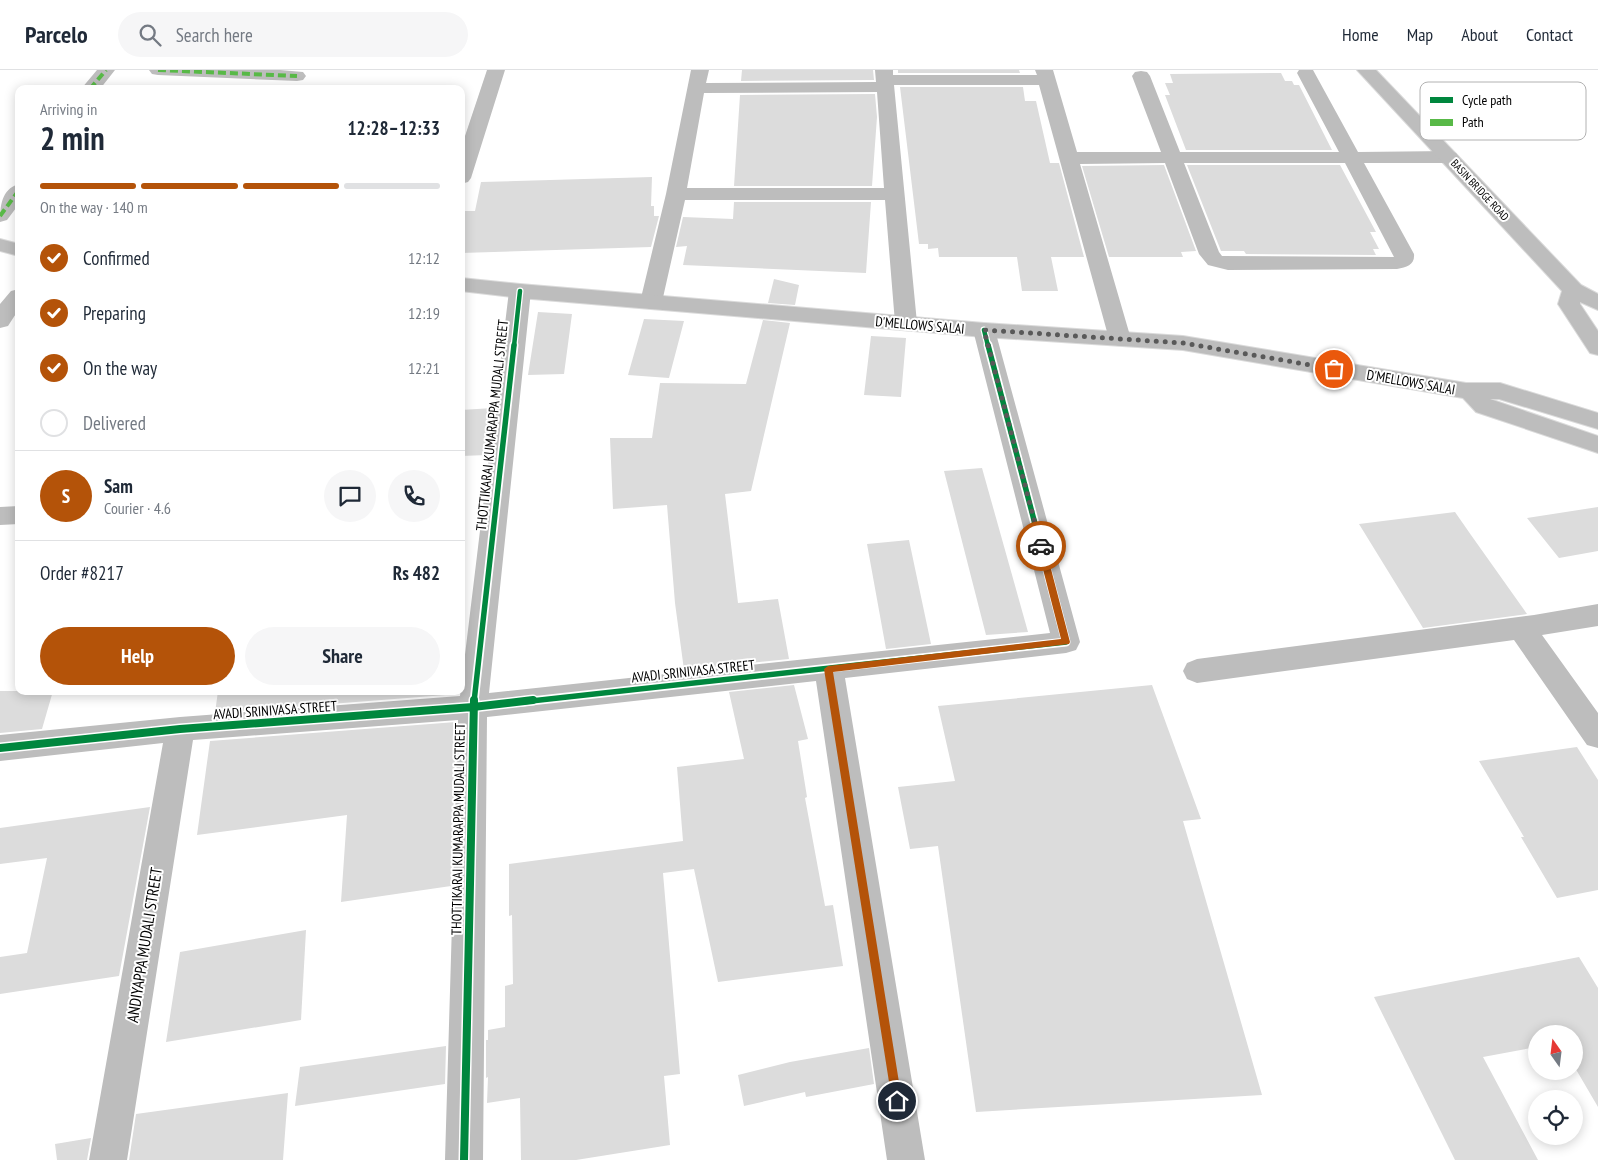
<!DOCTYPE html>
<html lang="en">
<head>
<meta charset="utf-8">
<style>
	:root { --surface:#fff; --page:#f6f6f7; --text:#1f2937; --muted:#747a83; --line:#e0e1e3; --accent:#b45309 }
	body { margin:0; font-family:"PT Sans Narrow",sans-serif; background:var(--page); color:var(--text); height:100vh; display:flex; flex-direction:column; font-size:19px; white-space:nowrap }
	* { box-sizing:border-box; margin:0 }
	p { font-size:16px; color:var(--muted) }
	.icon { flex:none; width:28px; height:28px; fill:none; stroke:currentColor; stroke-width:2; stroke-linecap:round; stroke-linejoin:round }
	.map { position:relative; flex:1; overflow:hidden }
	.drawer { position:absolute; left:15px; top:15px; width:450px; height:610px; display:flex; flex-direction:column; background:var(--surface); border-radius:10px; box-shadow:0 2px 12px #0003 }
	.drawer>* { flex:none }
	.needle { width:32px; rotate:346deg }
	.tools { position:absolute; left:1528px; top:955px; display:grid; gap:10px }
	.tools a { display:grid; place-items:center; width:55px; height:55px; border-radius:50%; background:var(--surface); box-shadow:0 2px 12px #0003; font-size:25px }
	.pin { position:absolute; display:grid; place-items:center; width:42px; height:42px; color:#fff; margin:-21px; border:2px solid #fff; border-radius:50%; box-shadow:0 1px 5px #0007 }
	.courier { position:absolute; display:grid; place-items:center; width:50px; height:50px; margin:-25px; border:4px solid #b45309; border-radius:50%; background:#fff; color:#222; box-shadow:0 1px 6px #0007 }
	.head em { font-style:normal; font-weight:800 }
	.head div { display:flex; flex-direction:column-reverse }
	.head { display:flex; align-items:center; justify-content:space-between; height:85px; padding:0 25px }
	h1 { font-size:32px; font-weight:800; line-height:38px }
	.bar { display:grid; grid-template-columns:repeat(4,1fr); gap:8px 5px; align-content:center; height:60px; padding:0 25px }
	.bar i { height:6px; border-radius:4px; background:var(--line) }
	.bar .selected { background:var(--accent) }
	.bar p { grid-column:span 4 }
	.line { display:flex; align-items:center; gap:12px; padding:0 25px; border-top:1px solid var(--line) }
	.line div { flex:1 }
	.round { display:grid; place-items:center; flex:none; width:52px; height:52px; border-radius:26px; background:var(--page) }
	ol { padding:0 25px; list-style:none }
	li { display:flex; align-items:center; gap:15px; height:55px }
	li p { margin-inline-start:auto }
	li .icon { padding:5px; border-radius:50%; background:var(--accent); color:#fff; stroke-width:4 }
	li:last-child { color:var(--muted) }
	li i { width:28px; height:28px; border:2px solid var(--line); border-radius:50% }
	.cta { display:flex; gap:10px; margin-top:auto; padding:10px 25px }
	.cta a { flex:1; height:58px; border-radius:30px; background:var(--accent); color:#fff; font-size:20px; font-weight:800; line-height:58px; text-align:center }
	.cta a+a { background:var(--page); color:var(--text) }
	header { display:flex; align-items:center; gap:30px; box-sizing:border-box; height:70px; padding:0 25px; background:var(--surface); border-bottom:1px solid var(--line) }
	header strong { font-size:24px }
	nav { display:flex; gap:28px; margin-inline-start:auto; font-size:18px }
	.search { width:350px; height:45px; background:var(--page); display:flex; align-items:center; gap:12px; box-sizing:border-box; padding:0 18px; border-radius:28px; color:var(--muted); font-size:19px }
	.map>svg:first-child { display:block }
	.building { fill:#dcdcdc }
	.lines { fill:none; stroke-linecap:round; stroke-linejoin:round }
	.major-casing { stroke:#dbdbdb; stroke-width:2 }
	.minor { fill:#bdbdbd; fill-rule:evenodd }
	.major { fill:#bdbdbd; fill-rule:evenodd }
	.quiet { stroke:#58b947; stroke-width:4; stroke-dasharray:8 4; stroke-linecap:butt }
	.cycleway-far2-casing { stroke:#fff; stroke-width:7 }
	.cycleway-far1-casing { stroke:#fff; stroke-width:9 }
	.cycleway-casing { stroke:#fff; stroke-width:11 }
	.cycleway-far2 { stroke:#00873e; stroke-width:4.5 }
	.cycleway-far1 { stroke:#00873e; stroke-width:5.5 }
	.cycleway { stroke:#00873e; stroke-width:8 }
	.route { fill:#b45309 }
	.done { stroke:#595959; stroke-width:5; stroke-dasharray:0 9 }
	.labels { text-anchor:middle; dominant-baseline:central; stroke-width:4; stroke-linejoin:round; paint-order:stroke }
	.far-street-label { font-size:11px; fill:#000; stroke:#fff }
	.street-label { font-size:14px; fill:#000; stroke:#fff }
	.near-street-label { font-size:16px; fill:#000; stroke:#fff }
	.key { fill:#fff; stroke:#b2b2b2; stroke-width:1 }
	.key-label { font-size:14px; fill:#000 }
</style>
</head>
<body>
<header>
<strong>Parcelo</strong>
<div class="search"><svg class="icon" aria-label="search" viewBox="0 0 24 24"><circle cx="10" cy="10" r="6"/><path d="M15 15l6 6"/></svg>Search here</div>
<nav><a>Home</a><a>Map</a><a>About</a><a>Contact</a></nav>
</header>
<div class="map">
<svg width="1598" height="1090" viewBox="0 0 1598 1090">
	<rect width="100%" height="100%" fill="#fff"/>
	<path class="building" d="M742,0H873L874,10L741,11Z
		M898,0H1019L1020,3H898Z
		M1281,3L1285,11H1292L1294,15H1299L1332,80H1186L1165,25H1170L1165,13H1173L1170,4Z
		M900,17H1023L1025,31H1036L1050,93H1059L1084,187H1051L1058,221H1022L1017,187H939L938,178L928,179V174H919Z
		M875,24L877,47L872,116H734L740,25Z
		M1164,95L1196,181L1181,182L1183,187H1109L1082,96Z
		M1187,95H1340L1376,162H1370L1379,179H1373L1376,185L1246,184L1244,181H1221Z
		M652,107L651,136H654V146H659L651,177L461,183V141H475L481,112Z
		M734,132H871L866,203L683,195L687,176L676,177L683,147L733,149Z
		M774,209L799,215L795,235L768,233Z
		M538,242L572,244L564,304L528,305Z
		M644,249L684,251L669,308L628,305Z
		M763,250L790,253L751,421L725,424L738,533L778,529L789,589L684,600L675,533L667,435L613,439L610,368H652L660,313L746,314Z
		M871,266L906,268L901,327L864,325Z
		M493,338L487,385L461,386V340Z
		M982,398L1028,562L986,565L944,401Z
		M1598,437V481L1559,488L1527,448Z
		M1455,442L1471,465L1527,544L1423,558L1359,454Z
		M909,470L931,574L886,579L867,474Z
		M794,615L808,669L798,671L807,727L805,728L825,836L833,835L843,896L718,912L694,799L663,803L680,1004L664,1006L670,1075L576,1090H521L520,1028L487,1033L488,1007L486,1008V970H488V960L505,957V916L513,914L512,845L509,846V794L683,771L677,697L744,689L729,622Z
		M1152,615L1201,749L1183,751L1262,1025L976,1042L938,776L910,779L898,717L955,711L938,636Z
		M0,621H53L42,659L0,663Z
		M218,621H459L458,624L215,643Z
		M456,652L451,816L341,832L347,745L197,765L210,671Z
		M1577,677L1598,710V820L1557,828L1521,767H1524L1479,691Z
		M150,737L119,906L0,924V887L27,883L47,788L0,794V758Z
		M306,860L301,950L166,972L180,882Z
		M1579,887L1598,918V1037L1574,996V964H1536V977L1483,987L1538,1090H1455L1374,927Z
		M446,976L445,1014L295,1036L300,997Z
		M869,978L874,1014L806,1027L805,1022L744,1036L738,1005L790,992Z
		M288,1023L283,1090H129L136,1044Z
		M91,1068L87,1090H57L55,1074Z"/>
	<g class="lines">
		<defs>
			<path id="major" d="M1357,0H1376L1581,215L1598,224V240L1580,232V234L1598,261V285L1590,283L1558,234L1562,221Z
				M0,169L19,174V186L0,181Z
				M461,208L520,214L984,253L1183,266L1466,313H1500L1598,343V359L1499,329H1490L1598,366V383L1476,342L1463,328L1183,280L984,267L520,228L461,221Z"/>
		</defs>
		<use href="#major" class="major-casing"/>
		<path class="minor" d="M97,0H115L100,19H81Z
			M149,0H280L303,2L306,6L303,10L297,11L158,5L152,4Z
			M487,0H505L471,108L468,112L461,114V78Z
			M691,0H709L706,13L876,12L875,0H893V5H1037L1035,0H1053L1077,82H1161L1132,6L1135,2L1141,1L1147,2L1150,6L1180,82H1339L1297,3L1299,0H1313L1358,82L1449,81L1456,83L1459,87L1456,91L1449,93H1364L1414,184C1415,195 1407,197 1397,199L1228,200L1208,195L1199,184L1165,93L1080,94L1131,269L1128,274L1120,276L1112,274L1109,269L1039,15H894L917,253L914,258L906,260L898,258L895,253L885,130H685L662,232L659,237L651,239L643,237L640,232L666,124ZM877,22L884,118H687L704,23ZM1184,93H1345L1394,187L1222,186L1219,182Z
			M19,114V134L7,150L0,152C0,137 1,119 19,114Z
			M520,214L528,216L531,221L489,623L1050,563L973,260L976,255L984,253L992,255L995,260L1080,572L1076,580L1066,583L845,608L925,1090H887L816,611L487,647L483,1090H445L458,650L193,670L127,1090H89L163,673L0,691V665L180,647L460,626L509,221L512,216Z
			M19,219V239L8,256L0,258V234L11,221Z
			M19,436V454L0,455V437Z
			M1598,534V556L1542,565L1598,643V678L1587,675L1514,570L1197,613L1187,609L1183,601L1187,593L1197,589L1534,545Z"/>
		<use href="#major" class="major"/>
		<path class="quiet" d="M158,0L297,6
			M90,19L106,0
			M0,146L19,120"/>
		<defs>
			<path id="cycleway-far2" d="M984,260L988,276
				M514,276L520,221"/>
			<path id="cycleway-far1" d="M474,632L514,275
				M522,632L1066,572L988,275"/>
			<path id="cycleway" d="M0,678L180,659L473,637L533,630
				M464,1090L474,630"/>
		</defs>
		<use href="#cycleway-far2" class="cycleway-far2-casing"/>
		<use href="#cycleway-far1" class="cycleway-far1-casing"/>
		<use href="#cycleway" class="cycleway-casing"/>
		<use href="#cycleway-far2" class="cycleway-far2"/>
		<use href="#cycleway-far1" class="cycleway-far1"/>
		<use href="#cycleway" class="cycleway"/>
	</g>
	<path class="route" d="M1041,473L1045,476L1070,572L1069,574L833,602L902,1031L901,1035L897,1037L893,1035L892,1031L824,599L828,596L1061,569L1037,476Z"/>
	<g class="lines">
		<path class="done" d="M1041,476L984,260L1183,273L1334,299"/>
	</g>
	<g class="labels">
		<g class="far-street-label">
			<text transform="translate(1480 120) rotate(47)">BASIN BRIDGE ROAD</text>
		</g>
		<g class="street-label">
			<text transform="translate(920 255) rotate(5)">D'MELLOWS SALAI</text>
			<text transform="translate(1411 312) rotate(10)">D'MELLOWS SALAI</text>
			<text transform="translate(492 355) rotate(-84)">THOTTIKARAI KUMARAPPA MUDALI STREET</text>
			<text transform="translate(693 601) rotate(-6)">AVADI SRINIVASA STREET</text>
			<text transform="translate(275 640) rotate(-4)">AVADI SRINIVASA STREET</text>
			<text transform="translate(458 759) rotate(-89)">THOTTIKARAI KUMARAPPA MUDALI STREET</text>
		</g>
		<g class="near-street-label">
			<text transform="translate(144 875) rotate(-81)">ANDIYAPPA MUDALI STREET</text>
		</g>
	</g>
	<rect x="1420" y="12" width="166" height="58" rx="8" class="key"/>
	<rect x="1430" y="27" width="23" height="6" fill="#00873e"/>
	<rect x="1430" y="49" width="23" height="7" fill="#58b947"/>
	<g class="key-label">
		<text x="1462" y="35">Cycle path</text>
		<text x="1462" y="57">Path</text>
	</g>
</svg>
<div class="tools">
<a><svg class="needle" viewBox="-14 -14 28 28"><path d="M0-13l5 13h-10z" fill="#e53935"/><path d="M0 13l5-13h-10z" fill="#747a83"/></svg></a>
<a><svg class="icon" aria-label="locate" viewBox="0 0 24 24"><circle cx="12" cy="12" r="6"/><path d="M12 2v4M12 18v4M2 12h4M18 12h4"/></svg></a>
</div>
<div class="pin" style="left:1334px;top:299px;background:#ea580c"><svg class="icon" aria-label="bag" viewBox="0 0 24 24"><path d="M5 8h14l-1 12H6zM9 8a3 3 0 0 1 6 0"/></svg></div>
<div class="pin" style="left:897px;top:1031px;background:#1f2937"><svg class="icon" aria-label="home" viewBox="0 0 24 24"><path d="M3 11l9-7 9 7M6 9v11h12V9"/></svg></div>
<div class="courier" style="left:1041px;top:476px"><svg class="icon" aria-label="car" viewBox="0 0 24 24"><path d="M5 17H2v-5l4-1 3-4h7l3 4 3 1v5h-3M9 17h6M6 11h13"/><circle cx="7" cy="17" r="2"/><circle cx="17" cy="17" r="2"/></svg></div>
<section class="drawer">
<div class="head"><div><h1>2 min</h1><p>Arriving in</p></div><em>12:28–12:33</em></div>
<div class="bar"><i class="selected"></i><i class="selected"></i><i class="selected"></i><i></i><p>On the way · 140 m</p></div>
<ol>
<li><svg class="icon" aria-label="check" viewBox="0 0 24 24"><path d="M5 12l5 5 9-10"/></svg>Confirmed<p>12:12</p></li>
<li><svg class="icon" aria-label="check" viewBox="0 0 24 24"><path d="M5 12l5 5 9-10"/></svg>Preparing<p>12:19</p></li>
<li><svg class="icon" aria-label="check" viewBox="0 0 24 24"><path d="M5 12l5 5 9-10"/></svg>On the way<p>12:21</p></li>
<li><i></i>Delivered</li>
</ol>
<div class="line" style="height:90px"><b class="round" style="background:var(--accent);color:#fff">S</b><div><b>Sam</b><p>Courier · 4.6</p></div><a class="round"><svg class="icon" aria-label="chat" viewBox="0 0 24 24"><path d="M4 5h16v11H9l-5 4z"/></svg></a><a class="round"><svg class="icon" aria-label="phone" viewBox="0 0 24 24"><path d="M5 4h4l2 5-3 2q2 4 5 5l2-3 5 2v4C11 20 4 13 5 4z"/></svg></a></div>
<div class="line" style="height:65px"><div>Order #8217</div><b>Rs 482</b></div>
<div class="cta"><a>Help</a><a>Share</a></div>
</section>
</div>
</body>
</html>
